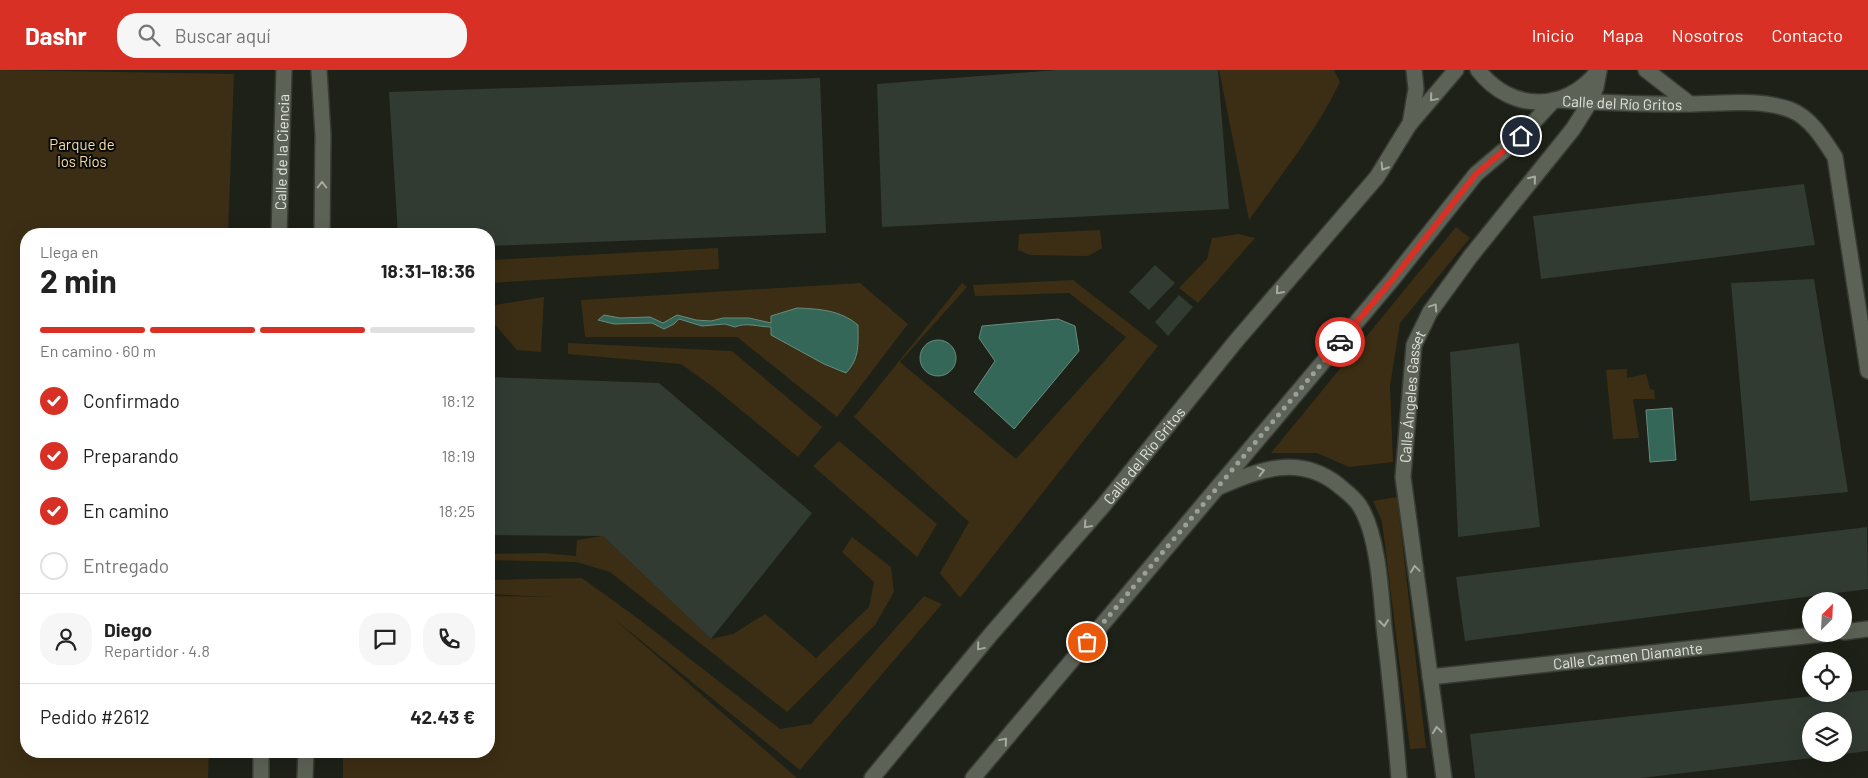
<!DOCTYPE html>
<html lang="es">
<head>
<meta charset="utf-8">
<style>
	:root { --surface:#fff; --page:#f6f6f6; --text:#222; --muted:#767676; --line:#e0e0e0; --accent:#d93025 }
	body { margin:0; font-family:Barlow,sans-serif; background:var(--page); color:var(--text); height:100vh; display:flex; flex-direction:column; font-size:19px; white-space:nowrap }
	* { box-sizing:border-box; margin:0 }
	p { font-size:16px; color:var(--muted) }
	.icon { flex:none; width:28px; height:28px; fill:none; stroke:currentColor; stroke-width:2; stroke-linecap:round; stroke-linejoin:round }
	.map { position:relative; flex:1; overflow:hidden }
	.panel { position:absolute; left:20px; top:158px; width:475px; height:530px; display:flex; flex-direction:column; background:var(--surface); border-radius:20px; box-shadow:0 5px 20px #0002 }
	.panel>* { flex:none }
	.needle { width:32px; rotate:24deg }
	.controls { position:absolute; left:1802px; top:522px; display:grid; gap:10px }
	.controls a { display:grid; place-items:center; width:50px; height:50px; border-radius:50%; background:var(--surface); box-shadow:0 5px 20px #0002; font-size:25px }
	.pin { position:absolute; display:grid; place-items:center; width:42px; height:42px; color:#fff; margin:-21px; border:2px solid #fff; border-radius:50%; box-shadow:0 1px 5px #0007 }
	.courier { position:absolute; display:grid; place-items:center; width:50px; height:50px; margin:-25px; border:4px solid #d93025; border-radius:50%; background:#fff; color:#222; box-shadow:0 1px 6px #0007 }
	.head em { font-style:normal; font-weight:700 }
	.head div { display:flex; flex-direction:column-reverse }
	.head { display:flex; align-items:center; justify-content:space-between; height:85px; padding:0 20px }
	h1 { font-size:32px; font-weight:700; line-height:38px }
	.bar { display:grid; grid-template-columns:repeat(4,1fr); gap:8px 5px; align-content:center; height:60px; padding:0 20px }
	.bar i { height:6px; border-radius:4px; background:var(--line) }
	.bar .active { background:var(--accent) }
	.bar p { grid-column:span 4 }
	.line { display:flex; align-items:center; gap:12px; padding:0 20px; border-top:1px solid var(--line) }
	.line div { flex:1 }
	.round { display:grid; place-items:center; flex:none; width:52px; height:52px; border-radius:20px; background:var(--page) }
	ol { padding:0 20px; list-style:none }
	li { display:flex; align-items:center; gap:15px; height:55px }
	li p { margin-inline-start:auto }
	li .icon { padding:5px; border-radius:50%; background:var(--accent); color:#fff; stroke-width:4 }
	li:last-child { color:var(--muted) }
	li i { width:28px; height:28px; border:2px solid var(--line); border-radius:50% }
	header { display:flex; align-items:center; gap:30px; box-sizing:border-box; height:70px; padding:0 25px; background:var(--accent); color:#fff }
	header strong { font-size:24px }
	nav { display:flex; gap:28px; margin-inline-start:auto; font-size:18px }
	.search { width:350px; height:45px; background:var(--page); display:flex; align-items:center; gap:12px; box-sizing:border-box; padding:0 18px; border-radius:20px; color:var(--muted); font-size:19px }
	.map>svg:first-child { display:block }
	.green { fill:#3c2e14 }
	.water { fill:#346757; stroke:#688c7f }
	.building { fill:#313b32 }
	.lines { fill:none; stroke-linecap:round; stroke-linejoin:round }
	.minor-casing { stroke:#373b33; stroke-width:18 }
	.minor { stroke:#5d6256; stroke-width:15 }
	.oneway { stroke:#a6aaa0 }
	.done { stroke:#9ca098; stroke-width:5; stroke-dasharray:0 9 }
	.route { stroke:#d93025; stroke-width:6 }
	.labels { text-anchor:middle; dominant-baseline:central; stroke-width:4; stroke-linejoin:round; paint-order:stroke }
	.street-label { font-size:15px; fill:#e1e4dd; stroke:#080a06 }
	.park-label { font-size:15px; fill:#f9dba8; stroke:#080a06 }
</style>
</head>
<body>
<header>
<strong>Dashr</strong>
<div class="search"><svg class="icon" aria-label="search" viewBox="0 0 24 24"><circle cx="10" cy="10" r="6"/><path d="M15 15l6 6"/></svg>Buscar aquí</div>
<nav><a>Inicio</a><a>Mapa</a><a>Nosotros</a><a>Contacto</a></nav>
</header>
<div class="map">
<svg width="1868" height="708" viewBox="0 0 1868 708">
	<rect width="100%" height="100%" fill="#1d2117"/>
	<path class="green" d="M0,0L234,4L228,164H26V681H209L208,708H0Z
		M1219,0H1334L1340,12C1316,62 1281,105 1249,150Z
		M1456,157L1470,168L1400,253L1390,316L1393,392L1349,397L1317,383H1271Z
		M1100,160L1102,178L1088,186L1030,185L1018,180L1019,164Z
		M1238,164L1255,168L1198,233L1179,218L1207,189L1212,168Z
		M718,178L719,199L489,213V190Z
		M1073,210L1158,276L960,528L940,503L969,452L854,347L962,213L967,217L900,292L1016,389L1126,267L1069,223L975,226L973,215Z
		M860,213L908,254L837,347L737,267H585L581,230Z
		M544,227L541,282L517,280L489,248V236Z
		M568,273L732,281L822,357L798,387L713,317L681,294L568,284Z
		M1627,299V308L1646,304L1650,319L1654,320L1655,329H1633L1639,368L1613,369L1606,300Z
		M839,371L937,454L917,487L813,396Z
		M1397,427L1426,678L1410,679L1382,451L1373,431Z
		M603,466L711,569L733,564L765,544L816,588L869,537L874,512L842,482L852,467L891,497L894,522L875,555L787,642L610,502L577,492L489,490V484L543,483L576,486L577,470Z
		M582,508L640,550L780,659L811,654L924,526L942,534L800,700L612,547L797,708H343V681H489V526L554,527L489,524V510Z"/>
	<path class="water" d="M797,238C820,239 840,240 858,255C858,274 860,288 846,303L824,294L771,265V257C759,257 746,252 735,257L725,254L702,256L679,249L674,254L664,259L652,253L614,254L598,250L604,245L620,248L650,247L663,253L677,245L696,250L711,251L723,248H749L771,253V246Z
		M1058,249L1075,256L1079,281L1014,359L974,322L995,291L979,268L982,256Z
		M920 288a18 18 0 1 1 36 0a18 18 0 1 1-36 0Z
		M1672,338L1676,390L1650,392L1646,340Z"/>
	<path class="building" d="M1056,0H1218L1229,139L882,157L877,14Z
		M820,8L826,163L489,176V164H398L389,22Z
		M1804,114L1815,175L1541,209L1533,146Z
		M1155,195L1175,213L1149,240L1129,222Z
		M1814,209L1848,422L1750,431L1731,213Z
		M1179,225L1193,237L1168,266L1155,252Z
		M1519,273L1540,457L1458,467L1450,282Z
		M489,307L659,313L812,443L711,569L603,466L489,465Z
		M1867,457L1868,519L1465,571L1456,507Z
		M1868,620V681L1844,684V651H1811V684L1838,685L1641,708H1475L1470,664Z"/>
	<g class="lines">
		<defs>
			<g id="minor">
				<path d="M319,0L323,65L322,164"/>
				<path d="M1478,0C1511,42 1565,43 1598,1"/>
				<path d="M1646,0L1690,34"/>
				<path d="M1410,54L1416,19L1414,0"/>
				<path id="s1" d="M279,164L284,0"/>
				<path d="M1219,417C1259,400 1298,384 1337,414C1345,421 1356,428 1361,438C1378,467 1381,523 1384,557C1390,607 1395,658 1399,708"/>
				<path d="M1844,562L1868,559"/>
				<path id="s2" d="M1430,607L1824,564"/>
				<path d="M261,708V681"/>
				<path d="M305,708L306,681"/>
				<path id="s3" d="M872,708L992,563L1103,436L1236,271L1377,107L1409,55L1456,0"/>
				<path id="s4" d="M973,708L1392,210L1476,104L1521,66L1554,30C1599,32 1644,35 1688,34C1722,34 1759,28 1791,40C1811,48 1824,70 1835,87L1868,301"/>
				<path id="s5" d="M1444,708L1403,407L1414,275L1430,242L1470,187L1573,59L1590,32L1596,17L1599,1"/>
			</g>
		</defs>
		<use href="#minor" class="minor-casing"/>
		<use href="#minor" class="minor"/>
	</g>
	<defs><path id="oneway-chevron" d="M-2-3.5L2.5 0L-2 3.5" fill="none" stroke-width="1.6" stroke-linecap="round" stroke-linejoin="round" transform="scale(1.25)"/></defs>
	<g class="oneway">
		<use href="#oneway-chevron" transform="translate(1433 28) rotate(130)"/>
		<use href="#oneway-chevron" transform="translate(1384 97) rotate(122)"/>
		<use href="#oneway-chevron" transform="translate(1533 109) rotate(-51)"/>
		<use href="#oneway-chevron" transform="translate(322 115) rotate(-90)"/>
		<use href="#oneway-chevron" transform="translate(1279 221) rotate(131)"/>
		<use href="#oneway-chevron" transform="translate(1434 237) rotate(-56)"/>
		<use href="#oneway-chevron" transform="translate(1261 401) rotate(-14)"/>
		<use href="#oneway-chevron" transform="translate(1087 455) rotate(131)"/>
		<use href="#oneway-chevron" transform="translate(1415 499) rotate(-98)"/>
		<use href="#oneway-chevron" transform="translate(1384 553) rotate(83)"/>
		<use href="#oneway-chevron" transform="translate(980 577) rotate(130)"/>
		<use href="#oneway-chevron" transform="translate(1437 660) rotate(-98)"/>
		<use href="#oneway-chevron" transform="translate(1004 671) rotate(-50)"/>
	</g>
	<g class="lines">
		<path class="done" d="M1087,572L1340,272"/>
		<path class="route" d="M1340,272L1392,210L1476,104L1521,66"/>
	</g>
	<g class="labels">
		<g class="street-label">
			<text stroke="none"><textPath href="#s4" startOffset="962">Calle del Río Gritos</textPath></text>
			<text stroke="none"><textPath href="#s1" startOffset="82">Calle de la Ciencia</textPath></text>
			<text stroke="none"><textPath href="#s5" startOffset="385">Calle Ángeles Gasset</textPath></text>
			<text stroke="none"><textPath href="#s3" startOffset="422">Calle del Río Gritos</textPath></text>
			<text stroke="none"><textPath href="#s2" startOffset="199">Calle Carmen Diamante</textPath></text>
		</g>
		<g class="park-label">
			<text x="82" y="74">Parque de<tspan x="82" dy="17">los Ríos</tspan></text>
		</g>
	</g>
</svg>
<div class="controls">
<a><svg class="needle" viewBox="-14 -14 28 28"><path d="M0-13l5 13h-10z" fill="#e53935"/><path d="M0 13l5-13h-10z" fill="#767676"/></svg></a>
<a><svg class="icon" aria-label="locate" viewBox="0 0 24 24"><circle cx="12" cy="12" r="6"/><path d="M12 2v4M12 18v4M2 12h4M18 12h4"/></svg></a>
<a><svg class="icon" aria-label="layers" viewBox="0 0 24 24"><path d="M12 4l9 5-9 5-9-5zM3 14l9 5 9-5"/></svg></a>
</div>
<div class="pin" style="left:1087px;top:572px;background:#ea580c"><svg class="icon" aria-label="bag" viewBox="0 0 24 24"><path d="M5 8h14l-1 12H6zM9 8a3 3 0 0 1 6 0"/></svg></div>
<div class="pin" style="left:1521px;top:66px;background:#1f2937"><svg class="icon" aria-label="home" viewBox="0 0 24 24"><path d="M3 11l9-7 9 7M6 9v11h12V9"/></svg></div>
<div class="courier" style="left:1340px;top:272px"><svg class="icon" aria-label="car" viewBox="0 0 24 24"><path d="M5 17H2v-5l4-1 3-4h7l3 4 3 1v5h-3M9 17h6M6 11h13"/><circle cx="7" cy="17" r="2"/><circle cx="17" cy="17" r="2"/></svg></div>
<section class="panel">
<div class="head"><div><h1>2 min</h1><p>Llega en</p></div><em>18:31–18:36</em></div>
<div class="bar"><i class="active"></i><i class="active"></i><i class="active"></i><i></i><p>En camino · 60 m</p></div>
<ol>
<li><svg class="icon" aria-label="check" viewBox="0 0 24 24"><path d="M5 12l5 5 9-10"/></svg>Confirmado<p>18:12</p></li>
<li><svg class="icon" aria-label="check" viewBox="0 0 24 24"><path d="M5 12l5 5 9-10"/></svg>Preparando<p>18:19</p></li>
<li><svg class="icon" aria-label="check" viewBox="0 0 24 24"><path d="M5 12l5 5 9-10"/></svg>En camino<p>18:25</p></li>
<li><i></i>Entregado</li>
</ol>
<div class="line" style="height:90px"><a class="round"><svg class="icon" aria-label="person" viewBox="0 0 24 24"><circle cx="12" cy="8" r="4"/><path d="M4 21q1-7 8-7t8 7"/></svg></a><div><b>Diego</b><p>Repartidor · 4.8</p></div><a class="round"><svg class="icon" aria-label="chat" viewBox="0 0 24 24"><path d="M4 5h16v11H9l-5 4z"/></svg></a><a class="round"><svg class="icon" aria-label="phone" viewBox="0 0 24 24"><path d="M5 4h4l2 5-3 2q2 4 5 5l2-3 5 2v4C11 20 4 13 5 4z"/></svg></a></div>
<div class="line" style="height:65px"><div>Pedido #2612</div><b>42.43 €</b></div>
</section>
</div>
</body>
</html>
